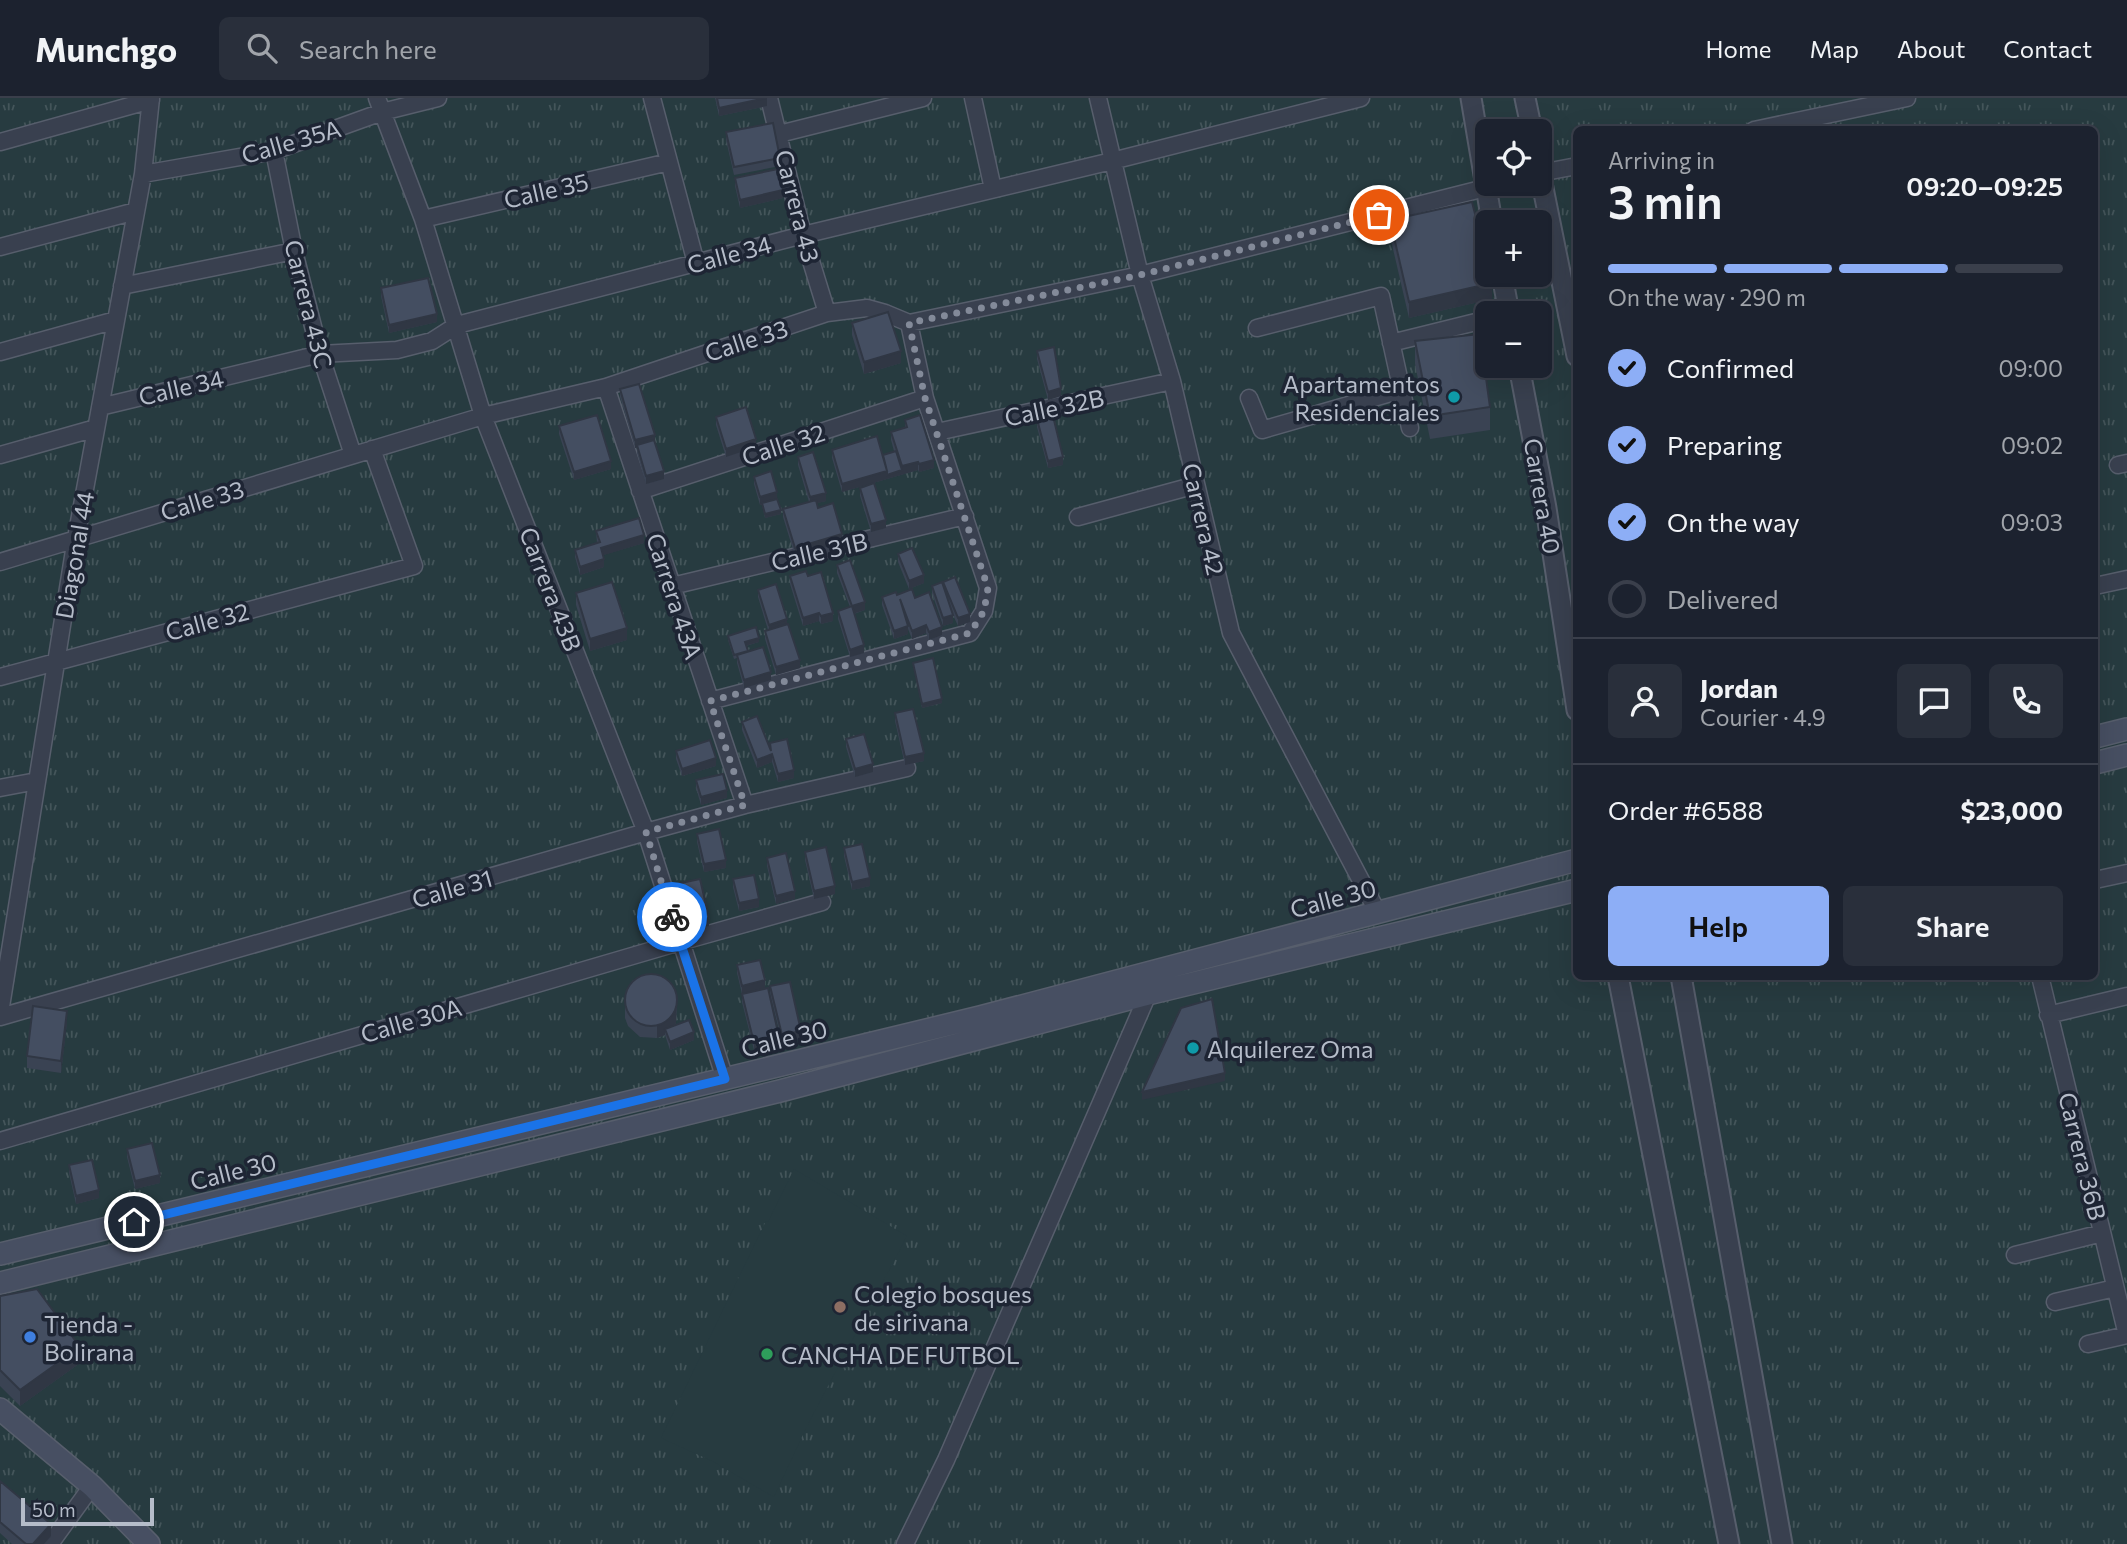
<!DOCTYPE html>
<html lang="en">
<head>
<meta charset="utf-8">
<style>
	:root { --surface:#1c222f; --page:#292f3b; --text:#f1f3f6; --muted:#a0a4aa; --line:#3a3f4b; --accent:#8daef6 }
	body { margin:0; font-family:Commissioner,sans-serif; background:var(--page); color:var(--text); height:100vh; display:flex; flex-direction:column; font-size:26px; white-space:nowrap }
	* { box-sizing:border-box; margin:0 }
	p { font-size:23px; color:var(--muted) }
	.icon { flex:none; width:38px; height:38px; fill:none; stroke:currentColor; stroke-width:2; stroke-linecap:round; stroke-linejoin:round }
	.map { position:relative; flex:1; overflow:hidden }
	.sheet { position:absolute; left:1573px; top:28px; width:525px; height:854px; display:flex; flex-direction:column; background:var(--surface); border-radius:10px; box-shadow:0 7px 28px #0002,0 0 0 2px var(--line) }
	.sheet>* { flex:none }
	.buttons { position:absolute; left:1475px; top:21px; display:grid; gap:14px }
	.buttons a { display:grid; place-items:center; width:77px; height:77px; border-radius:10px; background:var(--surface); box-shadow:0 7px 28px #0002,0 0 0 2px var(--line); font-size:35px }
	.scale { position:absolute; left:21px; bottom:18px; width:133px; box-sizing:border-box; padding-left:7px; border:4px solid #b5bcc9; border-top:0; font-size:19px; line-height:24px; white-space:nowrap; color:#b5bcc9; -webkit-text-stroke:5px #1e2534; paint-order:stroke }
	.pin { position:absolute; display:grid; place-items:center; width:60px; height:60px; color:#fff; margin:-30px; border:4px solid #fff; border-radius:50%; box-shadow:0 2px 7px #0007 }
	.courier { position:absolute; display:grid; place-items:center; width:70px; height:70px; margin:-35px; border:5px solid #1a73e8; border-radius:50%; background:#fff; color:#222; box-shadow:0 2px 9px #0007 }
	.head em { font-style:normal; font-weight:600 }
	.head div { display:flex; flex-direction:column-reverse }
	.head { display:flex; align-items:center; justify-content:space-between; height:119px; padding:0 35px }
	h1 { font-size:46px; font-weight:600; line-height:52px }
	.bar { display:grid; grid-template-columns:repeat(4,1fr); gap:10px 7px; align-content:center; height:84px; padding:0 35px }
	.bar i { height:9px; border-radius:5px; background:var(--line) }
	.bar .on { background:var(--accent) }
	.bar p { grid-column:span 4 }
	.line { display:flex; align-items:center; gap:18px; padding:0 35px; border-top:2px solid var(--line) }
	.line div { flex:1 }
	.round { display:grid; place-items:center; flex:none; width:74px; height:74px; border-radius:10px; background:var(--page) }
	ol { padding:0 35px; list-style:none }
	li { display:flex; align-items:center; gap:21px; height:77px }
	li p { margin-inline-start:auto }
	li .icon { padding:7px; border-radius:50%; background:var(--accent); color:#111; stroke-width:4 }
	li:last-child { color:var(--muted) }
	li i { width:38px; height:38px; border:4px solid var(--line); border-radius:50% }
	.primary-button { display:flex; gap:14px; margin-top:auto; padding:14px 35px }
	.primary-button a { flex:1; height:80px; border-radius:10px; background:var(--accent); color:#111; font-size:28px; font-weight:600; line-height:80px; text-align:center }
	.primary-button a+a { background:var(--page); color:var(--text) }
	header { display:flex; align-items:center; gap:42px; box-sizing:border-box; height:98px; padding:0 35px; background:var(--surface); border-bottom:2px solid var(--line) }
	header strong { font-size:33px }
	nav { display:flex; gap:38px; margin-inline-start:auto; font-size:24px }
	.search { width:490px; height:63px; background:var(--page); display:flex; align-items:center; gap:18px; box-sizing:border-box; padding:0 24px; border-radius:10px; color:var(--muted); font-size:26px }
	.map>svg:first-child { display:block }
	.grass { fill:url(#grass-tufts); fill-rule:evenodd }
	.green { fill:#273b40 }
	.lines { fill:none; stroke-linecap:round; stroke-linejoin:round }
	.minor-casing { stroke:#575e6c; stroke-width:19 }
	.tertiary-casing { stroke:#575e6c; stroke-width:23 }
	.secondary-casing { stroke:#575e6c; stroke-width:24 }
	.minor { stroke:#39404f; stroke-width:16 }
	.tertiary { stroke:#39404f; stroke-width:19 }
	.secondary { stroke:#474f62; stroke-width:21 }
	.wall { fill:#3a4353 }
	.shaded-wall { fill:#303744 }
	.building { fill:#444e61; stroke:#303744; stroke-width:2 }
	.done { stroke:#838a99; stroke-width:7; stroke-dasharray:0 12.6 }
	.route { stroke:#1a73e8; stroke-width:9 }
	.culture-dot { fill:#0f9aa8; stroke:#1e2534; stroke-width:2.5 }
	.education-dot { fill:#8d6e63; stroke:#1e2534; stroke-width:2.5 }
	.shop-dot { fill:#3f7fe0; stroke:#1e2534; stroke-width:2.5 }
	.leisure-dot { fill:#2e9e5b; stroke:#1e2534; stroke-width:2.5 }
	.labels { text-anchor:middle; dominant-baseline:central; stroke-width:7; stroke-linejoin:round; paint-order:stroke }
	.street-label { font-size:24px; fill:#b5bcc9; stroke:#1e2534 }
	.poi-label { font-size:24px; fill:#b5bcc9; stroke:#1e2534; text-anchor:start }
</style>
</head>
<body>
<header>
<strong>Munchgo</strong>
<div class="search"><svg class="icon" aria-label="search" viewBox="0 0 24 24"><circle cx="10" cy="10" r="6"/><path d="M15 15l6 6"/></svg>Search here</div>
<nav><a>Home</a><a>Map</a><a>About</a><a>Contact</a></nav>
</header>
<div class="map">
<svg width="2127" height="1446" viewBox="0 0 2127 1446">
	<defs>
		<pattern id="grass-tufts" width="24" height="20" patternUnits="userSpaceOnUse" patternTransform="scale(1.75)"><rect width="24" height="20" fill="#273b40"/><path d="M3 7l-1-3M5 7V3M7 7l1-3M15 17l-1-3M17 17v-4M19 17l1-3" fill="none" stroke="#44555a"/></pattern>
	</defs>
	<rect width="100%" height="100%" fill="#252e3f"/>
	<path class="grass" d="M0,0H2127V1446H0ZM1577,32H2095V878H1577ZM1488,33H1540V86H1488ZM1488,124H1540V177H1488ZM1488,215H1540V268H1488Z"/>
	<path class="green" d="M794,1071L907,1138L806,1330L774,1399L712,1363L661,1340L766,1123L768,1124Z"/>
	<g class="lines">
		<defs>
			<path id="minor" d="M377,0L423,121L483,318L646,734L725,981
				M652,0L696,165
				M769,0L803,137L827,215
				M973,0L993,91
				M1098,0L1140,177L1172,283L1231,535L1378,815
				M1754,32L1907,0
				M779,36L923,0
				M0,44L151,2
				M274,53L294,153L320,256L353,357
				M1540,75L1577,68
				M143,76L274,53L382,14L438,0
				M423,121L669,64
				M0,149L136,113
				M122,188L294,153
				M1257,230L1381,198L1410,330
				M1391,245L1488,221
				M0,254L116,222
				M606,289L745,707
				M1249,300L1262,332L1401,292
				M100,309L320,256L397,252L432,243L457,227L803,137L1112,63L1361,0
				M937,334L1172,283
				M0,357L96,330
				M2118,367L2127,365
				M640,393L925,300
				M1078,419L1196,387
				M0,464L483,318L606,289L827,215L867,210L885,215L909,225L1140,177L1501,86
				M672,488L965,418
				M2095,488L2127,481
				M0,579L414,468L372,351
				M710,603L970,535L984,513L988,490L925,300L909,225
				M0,690L37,683
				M2095,782L2127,775
				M2040,878L2127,1237
				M0,915L76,440L143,76L151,0
				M2048,917L2127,898
				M0,919L646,734L745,707L907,670
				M0,1043L680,844L822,804
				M2015,1157L2102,1135
				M2055,1204L2115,1190
				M2088,1246L2127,1237
				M50,1446L92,1388
				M905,1446L946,1362L1148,896L1146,888"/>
			<path id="tertiary" d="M1471,0L1492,124
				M1525,0L1532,33
				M1540,75L1577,258
				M1502,177L1509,215
				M1519,268L1546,410L1577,612
				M1618,878L1729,1446
				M1681,878L1782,1446"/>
			<path id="secondary" d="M2095,639L2127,631
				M2095,665L2127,657
				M0,1156L980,919L1577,762
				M0,1185L780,993L1148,896L1577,792
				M0,1311L92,1388L149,1446"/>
		</defs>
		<use href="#minor" class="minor-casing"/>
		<use href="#tertiary" class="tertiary-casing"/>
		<use href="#secondary" class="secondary-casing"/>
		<use href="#minor" class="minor"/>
		<use href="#tertiary" class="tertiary"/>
		<use href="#secondary" class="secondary"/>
	</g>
	<path class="wall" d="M715,0H767V8L719,18Z
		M726,34L780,60V68L734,77L726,42Z
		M735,80L783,100L740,110L735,88Z
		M1390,122L1492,201L1409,220L1390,138Z
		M381,190L437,224L389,235L381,198Z
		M852,225L901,265L864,276L852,237Z
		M1415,243L1490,309V332L1430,341L1415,266Z
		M1037,253L1061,298L1048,302L1037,261Z
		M620,291L655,343L664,381L646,386L637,355V350H635L620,299Z
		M716,319L756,349L726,359L716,327Z
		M1037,321L1063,367L1048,370L1037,329Z
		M905,322L934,370L919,374L918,372L842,394L832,360V352L883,357L894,353L891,342V334L905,330Z
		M559,328L611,371L574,382L559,336Z
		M798,359L826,403L817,405L818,410L842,444L795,458L783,419V411L809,404L798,367Z
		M754,379L777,401L781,416L765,420L762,407H760L754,386Z
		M860,390L886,430L871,434L860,398Z
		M596,433L644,445L603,457L604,469L580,477L575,459V452L597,445Z
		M898,456L924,485L909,491L898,464Z
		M837,467L865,512L854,516L864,555L850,559L838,521V513L850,509L837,475Z
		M790,478H808L833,523L821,526L819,523L803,528L790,486Z
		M943,484L970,524L958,528L953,517V525L943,528L932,495V488H943Z
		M758,492L787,526L800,570L776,577L765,541V533L768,532L758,499Z
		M576,495L627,542L590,553L576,507Z
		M897,497L915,500L942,537L929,542L926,535L912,541L908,531V536L894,541L882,507V499Z
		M728,538L759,544L746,548L748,553L771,582L744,590L737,565V560L734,561L728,542Z
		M913,565L942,605L922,610Z
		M895,615L924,663L905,667L895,623Z
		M742,624L770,651L794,680L778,684L772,664L757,670L742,632Z
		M846,641L873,674L855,679L846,649Z
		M676,653L716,668L682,678L676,661Z
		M696,682L727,700L701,707L696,690Z
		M697,736L726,770L704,774L697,744Z
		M844,750L870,788L852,792L844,758Z
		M805,754L835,796L814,801L805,762Z
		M767,760L795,801L776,806L767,768Z
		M733,781L759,809L739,813L733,789Z
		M676,786L709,828L685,833L676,794Z
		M737,867L765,890L742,896L737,875Z
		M770,888L801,941L782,945L770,896Z
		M742,896L779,947L754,952L742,904Z
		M625,908H677L676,925L673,928L694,942L670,952L665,937L657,940L640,939L628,928L625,920Z
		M67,924L61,975L27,970V958Z
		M127,1051L160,1085L135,1091L127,1059Z
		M69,1067L99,1100L76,1106L69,1075Z
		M0,1198L80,1265L20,1308L0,1288Z
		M0,1383L51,1438L44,1446H12L0,1435Z"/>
	<path class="shaded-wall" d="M767,0V8L719,18V10Z
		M783,92V100L740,110V102Z
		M1492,185V201L1409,220V204Z
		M437,216V224L389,235V227Z
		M901,253V265L864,276V264Z
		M1061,290V298L1048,302V294Z
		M655,337V345L635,350V342Z
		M756,341V349L726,359V351Z
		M1063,359V367L1048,370V363Z
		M934,362V370L919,374V366Z
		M611,363V371L574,382V374Z
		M918,364V372L842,394V386L887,373L902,372V368Z
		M664,373V381L646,386V378Z
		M777,394V402L760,407V399Z
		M826,395V403L810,407V399Z
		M781,412V416L765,420V416Z
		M886,422V430L871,434V426Z
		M842,436V444L795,458V450Z
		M644,437V445L601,458V450Z
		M604,461V469L580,477V469Z
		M924,477V485L909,491V483Z
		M865,504V512L852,516V508Z
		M819,515V523L803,528V520Z
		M833,515V523L821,526V518Z
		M970,516V524L958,528V520Z
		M953,517V525L943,528V520Z
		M787,521V529L769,535V527Z
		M926,527V535L912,541V533Z
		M908,528V536L894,541V533Z
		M942,529V537L929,542V534Z
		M627,530V542L590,553V541Z
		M759,540V544L745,548V544Z
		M864,547V555L850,559V552Z
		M800,562V570L776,577V569Z
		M771,574V582L744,590V582Z
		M942,601V605L922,610V606Z
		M924,655V663L905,667V659Z
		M772,656V664L757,670V662Z
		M716,660V668L682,678V671Z
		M873,666V674L855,679V671Z
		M794,672V680L778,684V676Z
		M727,692V700L701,707V699Z
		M726,762V770L704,774V766Z
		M870,780V788L852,792V784Z
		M835,788V796L814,801V793Z
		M795,793V801L776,806V798Z
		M759,801V809L739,813V805Z
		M709,820V828L685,833V825Z
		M765,882V890L742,896V888Z
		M677,896L676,925L666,935L665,931V937L657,940V928Z
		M67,913V924L61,975V963Z
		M801,933V941L782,945V937Z
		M694,934V942L670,952V944Z
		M779,939V947L754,952V945Z
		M1225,975V983L1142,1002V994Z
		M160,1077V1085L135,1091V1083Z
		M99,1092V1100L76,1106V1098Z
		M80,1249V1265L20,1308V1292Z
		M51,1426V1438L44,1446H33Z"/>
	<path class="building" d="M717,0H766L719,10Z
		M773,25L780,60L734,69L726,34Z
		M778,71L783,92L740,102L735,80Z
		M1472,104L1488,167V177H1490L1492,185L1409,204L1390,122Z
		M428,180L437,216L389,227L381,190Z
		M888,214L901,253L864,264L852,225Z
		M1480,236L1490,309L1430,318L1415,243Z
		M1054,249L1061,290L1048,294L1037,253Z
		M639,286L655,337L635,342L620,291Z
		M746,309L756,341L726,351L716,319Z
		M597,317L611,363L574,374L559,328Z
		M920,317L934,362L919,366L918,364L902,368L891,334L907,329L905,322Z
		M1053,318L1063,359L1048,363L1037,321Z
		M877,338L887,373L842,386L832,352Z
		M654,342L664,373L646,378L637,347Z
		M896,353L902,372L887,377V373L883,357Z
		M813,354L826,395L810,399L798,359Z
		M771,373L777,394L760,399L754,379Z
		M874,385L886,422L871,426L860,390Z
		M777,401L781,412L765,416L762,405Z
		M816,402L818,410L833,405L842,436L795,450L783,411Z
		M639,420L644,437L601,450L604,461L580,469L575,452L600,444L596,433Z
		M912,450L924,477L909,483L898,456Z
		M850,462L865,504L852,508L837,467Z
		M806,473L808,478L821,474L833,515L821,518L819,515L803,520L790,478Z
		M955,479L970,516L958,520L943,484Z
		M612,484L627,530L590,541L576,495Z
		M942,484L953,517L943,520L932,488Z
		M776,486L787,521L769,527L758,492Z
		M912,491L915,500L929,494L942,529L929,534L926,527L912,533L900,501L908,528L894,533L882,499L896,494L897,497Z
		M852,508L864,547L850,552L838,513Z
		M788,526L800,562L776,569L765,533Z
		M756,529L759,540L745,544L748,553L734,557L728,538Z
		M763,549L771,574L744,582L737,557Z
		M933,560L942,601L922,606L913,565Z
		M913,611L924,655L905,659L895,615Z
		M757,618L771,653L770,645L787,641L794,672L778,676L772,656L757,662L742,624Z
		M864,636L873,666L855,671L846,641Z
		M710,642L716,660L682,671L676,653Z
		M723,676L727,692L701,699L696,682Z
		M719,731L726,762L704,766L697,736Z
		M862,746L870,780L852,784L844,750Z
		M826,749L835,788L814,793L805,754Z
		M786,755L795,793L776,798L767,760Z
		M754,777L759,801L739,805L733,781Z
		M700,781L709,820L685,825L676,786Z
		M760,862L765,882L742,888L737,867Z
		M625 902a26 26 0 1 1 52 0a26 26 0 1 1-52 0Z
		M790,884L801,933L782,937L770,888Z
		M768,890L779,939L754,945L742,896Z
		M1212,901L1225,975L1142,994L1181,910Z
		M33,908L67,913L61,963L27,958Z
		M689,922L694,934L670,944L665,931Z
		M152,1045L160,1077L135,1083L127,1051Z
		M92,1062L99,1092L76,1098L69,1067Z
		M37,1191L80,1249L20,1292L0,1272V1198Z
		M0,1383L51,1426L33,1446H26L0,1424Z"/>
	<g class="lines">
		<path class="done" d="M672,819L646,734L745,707L710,603L970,535L984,513L988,490L925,300L909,225L1140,177L1379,117"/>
		<path class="route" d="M134,1124L725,981L672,819"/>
	</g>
	<g class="culture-dot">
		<circle cx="1454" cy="299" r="7"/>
		<circle cx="1193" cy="950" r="7"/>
	</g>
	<circle class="education-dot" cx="840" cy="1209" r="7"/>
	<circle class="shop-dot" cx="30" cy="1239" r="7"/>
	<circle class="leisure-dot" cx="767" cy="1256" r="7"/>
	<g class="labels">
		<g class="street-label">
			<text transform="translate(291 43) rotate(-16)">Calle 35A</text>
			<text transform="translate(546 92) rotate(-13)">Calle 35</text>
			<text transform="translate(798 108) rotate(76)">Carrera 43</text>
			<text transform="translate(729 156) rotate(-15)">Calle 34</text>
			<text transform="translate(309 206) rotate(76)">Carrera 43C</text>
			<text transform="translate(746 242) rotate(-18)">Calle 33</text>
			<text transform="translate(181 289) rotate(-13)">Calle 34</text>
			<text transform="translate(1054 309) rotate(-12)">Calle 32B</text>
			<text transform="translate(783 346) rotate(-18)">Calle 32</text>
			<text transform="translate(1543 398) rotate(80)">Carrera 40</text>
			<text transform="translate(202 402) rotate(-17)">Calle 33</text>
			<text transform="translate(1204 421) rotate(77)">Carrera 42</text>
			<text transform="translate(819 453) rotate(-13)">Calle 31B</text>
			<text transform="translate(74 457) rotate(-80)">Diagonal 44</text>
			<text transform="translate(551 491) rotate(69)">Carrera 43B</text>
			<text transform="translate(675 498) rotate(72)">Carrera 43A</text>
			<text transform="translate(207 523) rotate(-15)">Calle 32</text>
			<text transform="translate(452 790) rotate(-16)">Calle 31</text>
			<text transform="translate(1333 800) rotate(-15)">Calle 30</text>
			<text transform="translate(411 922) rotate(-16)">Calle 30A</text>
			<text transform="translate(784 940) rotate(-14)">Calle 30</text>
			<text transform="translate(2083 1058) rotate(76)">Carrera 36B</text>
			<text transform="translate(233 1073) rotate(-14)">Calle 30</text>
		</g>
		<g class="poi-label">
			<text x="1440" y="285" text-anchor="end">Apartamentos<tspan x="1440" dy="28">Residenciales</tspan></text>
			<text x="1207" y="950">Alquilerez Oma</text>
			<text x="854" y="1195">Colegio bosques<tspan x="854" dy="28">de sirivana</tspan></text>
			<text x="44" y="1225">Tienda -<tspan x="44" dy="28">Bolirana</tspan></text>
			<text x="781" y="1256">CANCHA DE FUTBOL</text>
		</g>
	</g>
</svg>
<div class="buttons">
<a><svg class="icon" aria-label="locate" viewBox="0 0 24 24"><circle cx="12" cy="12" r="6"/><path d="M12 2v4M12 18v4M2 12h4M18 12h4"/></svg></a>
<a>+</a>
<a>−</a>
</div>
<div class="scale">50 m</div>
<div class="pin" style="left:1379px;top:117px;background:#ea580c"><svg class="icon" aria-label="bag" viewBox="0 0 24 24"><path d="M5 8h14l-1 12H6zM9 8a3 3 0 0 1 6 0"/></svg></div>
<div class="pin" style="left:134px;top:1124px;background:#1f2937"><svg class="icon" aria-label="home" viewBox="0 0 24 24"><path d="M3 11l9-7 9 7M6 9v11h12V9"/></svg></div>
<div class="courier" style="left:672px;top:819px"><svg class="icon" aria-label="bike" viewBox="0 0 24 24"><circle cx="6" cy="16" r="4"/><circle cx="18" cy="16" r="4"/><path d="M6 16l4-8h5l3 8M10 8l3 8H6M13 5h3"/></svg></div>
<section class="sheet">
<div class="head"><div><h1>3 min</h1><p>Arriving in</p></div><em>09:20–09:25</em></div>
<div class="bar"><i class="on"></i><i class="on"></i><i class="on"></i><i></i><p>On the way · 290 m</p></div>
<ol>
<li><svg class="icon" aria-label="check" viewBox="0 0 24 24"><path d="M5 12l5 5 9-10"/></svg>Confirmed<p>09:00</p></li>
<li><svg class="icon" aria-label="check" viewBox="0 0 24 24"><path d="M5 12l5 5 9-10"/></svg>Preparing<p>09:02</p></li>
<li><svg class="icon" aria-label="check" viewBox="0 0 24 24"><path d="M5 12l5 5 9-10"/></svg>On the way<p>09:03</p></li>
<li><i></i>Delivered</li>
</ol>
<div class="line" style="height:126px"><a class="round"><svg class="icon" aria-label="person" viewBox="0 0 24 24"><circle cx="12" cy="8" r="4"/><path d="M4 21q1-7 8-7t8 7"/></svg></a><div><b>Jordan</b><p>Courier · 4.9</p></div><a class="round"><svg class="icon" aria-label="chat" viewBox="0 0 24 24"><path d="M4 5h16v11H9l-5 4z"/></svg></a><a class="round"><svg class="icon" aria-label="phone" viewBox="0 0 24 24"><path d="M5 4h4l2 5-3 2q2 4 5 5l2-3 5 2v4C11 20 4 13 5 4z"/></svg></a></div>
<div class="line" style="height:91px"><div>Order #6588</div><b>$23,000</b></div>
<div class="primary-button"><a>Help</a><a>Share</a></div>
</section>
</div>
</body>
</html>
